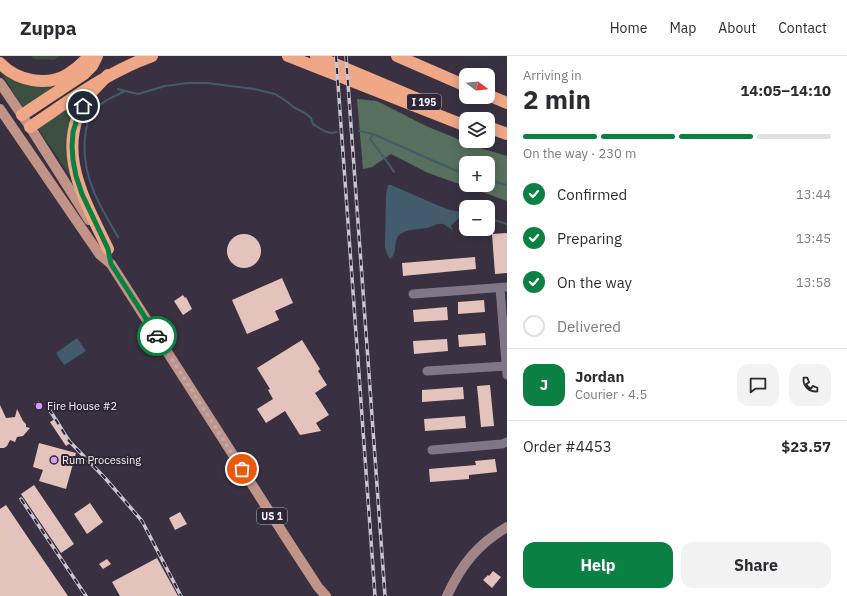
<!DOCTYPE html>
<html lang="en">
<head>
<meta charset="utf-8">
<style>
	:root { --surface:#fff; --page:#f2f2f3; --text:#2b2b33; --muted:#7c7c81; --line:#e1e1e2; --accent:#0b8043 }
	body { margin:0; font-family:"IBM Plex Sans",sans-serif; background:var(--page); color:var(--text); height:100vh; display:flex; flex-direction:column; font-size:15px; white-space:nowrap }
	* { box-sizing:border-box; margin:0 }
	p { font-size:13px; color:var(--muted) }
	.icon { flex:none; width:22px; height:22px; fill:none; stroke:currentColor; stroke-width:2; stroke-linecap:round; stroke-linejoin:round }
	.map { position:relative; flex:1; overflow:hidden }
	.panel { display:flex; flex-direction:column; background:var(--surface); width:340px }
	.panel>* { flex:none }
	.needle { width:26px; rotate:106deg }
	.tools { position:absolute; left:459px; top:12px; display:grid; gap:8px }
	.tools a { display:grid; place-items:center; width:36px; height:36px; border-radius:8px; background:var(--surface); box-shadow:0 2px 10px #0003; font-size:20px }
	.pin { position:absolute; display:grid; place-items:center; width:34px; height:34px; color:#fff; margin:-17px; border:2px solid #fff; border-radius:50%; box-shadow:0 1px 4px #0007 }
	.courier { position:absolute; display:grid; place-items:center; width:40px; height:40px; margin:-20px; border:3px solid #0b8043; border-radius:50%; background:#fff; color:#222; box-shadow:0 1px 5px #0007 }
	.head em { font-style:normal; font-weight:700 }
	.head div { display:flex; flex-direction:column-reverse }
	.head { display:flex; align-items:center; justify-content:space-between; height:68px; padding:0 16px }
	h1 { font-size:26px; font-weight:700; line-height:30px }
	.bar { display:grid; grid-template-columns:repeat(4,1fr); gap:6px 4px; align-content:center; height:48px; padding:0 16px }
	.bar i { height:5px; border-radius:3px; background:var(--line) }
	.bar .selected { background:var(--accent) }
	.bar p { grid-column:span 4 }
	.line { display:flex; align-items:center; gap:10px; padding:0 16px; border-top:1px solid var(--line) }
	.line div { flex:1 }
	.round { display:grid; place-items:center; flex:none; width:42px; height:42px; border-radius:12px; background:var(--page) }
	ol { padding:0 16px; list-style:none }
	li { display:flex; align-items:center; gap:12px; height:44px }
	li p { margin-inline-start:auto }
	li .icon { padding:4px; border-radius:50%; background:var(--accent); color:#fff; stroke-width:4 }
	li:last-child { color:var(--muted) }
	li i { width:22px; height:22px; border:2px solid var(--line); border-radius:50% }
	.cta { display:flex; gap:8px; margin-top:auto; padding:8px 16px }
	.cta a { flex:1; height:46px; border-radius:12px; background:var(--accent); color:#fff; font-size:16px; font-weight:700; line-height:46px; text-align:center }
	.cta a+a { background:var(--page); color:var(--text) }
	header { display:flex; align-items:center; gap:24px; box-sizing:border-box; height:56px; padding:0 20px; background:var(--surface); border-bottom:1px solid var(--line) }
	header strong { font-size:19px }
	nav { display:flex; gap:22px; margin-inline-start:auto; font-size:14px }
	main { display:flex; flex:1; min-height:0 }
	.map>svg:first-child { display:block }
	.green { fill:#3c4e40 }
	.forest { fill:#576f5d; fill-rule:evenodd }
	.water { fill:#435c6d }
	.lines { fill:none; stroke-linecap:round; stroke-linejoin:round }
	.stream { stroke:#435c6d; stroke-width:2 }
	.building { fill:#e5c3bd }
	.street { stroke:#7f7688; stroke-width:9 }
	.secondary { stroke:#a18587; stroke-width:10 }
	.primary { stroke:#c29387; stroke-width:10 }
	.highway { stroke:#efa786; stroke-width:12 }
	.rail-casing { stroke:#cbc5d1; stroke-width:3.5 }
	.rail { stroke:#2f2736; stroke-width:2; stroke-dasharray:6; stroke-linecap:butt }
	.done { stroke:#b4aebb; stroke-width:4; stroke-dasharray:0 7.2 }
	.route { stroke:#0b8043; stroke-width:5 }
	.poi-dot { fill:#d69bfa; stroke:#2f2736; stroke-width:1.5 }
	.labels { text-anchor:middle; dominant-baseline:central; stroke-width:4; stroke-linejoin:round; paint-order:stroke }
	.shield { fill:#2f2736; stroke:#bbb5c1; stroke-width:1 }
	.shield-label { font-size:10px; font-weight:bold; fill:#f7f2fc }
	.poi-label { font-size:11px; fill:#f7f2fc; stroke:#2f2736; text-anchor:start }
</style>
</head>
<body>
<header>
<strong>Zuppa</strong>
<nav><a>Home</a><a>Map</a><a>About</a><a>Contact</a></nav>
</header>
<main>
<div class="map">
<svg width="507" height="540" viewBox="0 0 507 540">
	<rect width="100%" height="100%" fill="#393141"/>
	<path class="green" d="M31,0H59L54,4L34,3Z
		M0,13L57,28L52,33L25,51L22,50L0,15Z
		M83,42L71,121L39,74V72Z"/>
	<path class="forest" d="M357,43L377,45L426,70L480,92L507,100V145L428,117L391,98L372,111L363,113ZM466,107H488V129H466Z"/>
	<path class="water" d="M388,129H391L437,149L450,154L466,157V162L460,161L451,170L453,175C451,173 446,169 443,168C437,167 432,171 427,172C418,174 403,172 397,182C394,188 397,195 391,203L389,202L387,198L385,191L386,139Z
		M77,282L86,295L64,309L56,297Z"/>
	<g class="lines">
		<path class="stream" d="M118,33L125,35L138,38L165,30L188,27H207L254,33L275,38L286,45L295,52L305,57L311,62L313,68L324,75L331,77L337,76
			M359,75L373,78L452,113L466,118
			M373,78L370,83L391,111L394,116
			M488,124L507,129
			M488,162L507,168
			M118,181C99,149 81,119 85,81C86,73 87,64 92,57C100,46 113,41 125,35"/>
	</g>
	<path class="building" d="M507,177V217L495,218L492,178Z
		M227 195a17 17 0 1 1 34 0a17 17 0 1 1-34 0Z
		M475,201L476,213L403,220L402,207Z
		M282,222L293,247L275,255L279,264L247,278L232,244Z
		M183,239L185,242L186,241L192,253L183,259L174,245Z
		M484,244L485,256L458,258V246Z
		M447,251L448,264L414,266L413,254Z
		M485,277L486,289L459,291L458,279Z
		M447,283L448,295L414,298L413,285Z
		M302,284L320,313L318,315L327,329L315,337L329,359L316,367L321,375L300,379L285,355L266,367L257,353L273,343L268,334L270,333L257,312Z
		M490,329L494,370L481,371L477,330Z
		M463,331L464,343L422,346V334Z
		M39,345L43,351L38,354L34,348Z
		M0,349L6,362L15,361L17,353L23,365L26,368V371L30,372L23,380L17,381L15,386L10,384L7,390L4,392H0Z
		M465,360L466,372L425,375L424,363Z
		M57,362L66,378L72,386L66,390L50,366Z
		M39,387L76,397L66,433L39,425L43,414L33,411Z
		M495,403L497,416L469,419V423L430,426L429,413L476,409L475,405Z
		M34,429L74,488L61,497L21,438Z
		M90,447L103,466L87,478L74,458Z
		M6,449L31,486L68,540H0V453Z
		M180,456L187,468L175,474L169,462Z
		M157,502L178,540H120L112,526Z
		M107,503L111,508L103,513L99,508Z
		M493,515L501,521L492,532L483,524L488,519L489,520Z"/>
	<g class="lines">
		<path class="street" d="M500,232L507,319
			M413,238L507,231
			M427,315L506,310
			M432,394L502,388L507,386"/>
		<path class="secondary" d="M447,540C461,509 478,488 507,471"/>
		<path class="primary" d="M0,27L30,71L89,164
			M0,53L100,199L111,208L290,488L318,531L326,540"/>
		<path class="highway" d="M288,0L466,70
			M316,0L418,43
			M397,0L466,30
			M0,7C17,25 47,31 68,18C76,13 83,7 89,0
			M488,39L507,47
			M22,59L84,18L92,10L97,0
			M30,71C69,45 107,16 152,0
			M488,71L507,78
			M108,193C84,143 51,89 91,37C96,31 102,25 108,19"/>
		<defs>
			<path id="rail" d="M336,0L375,540
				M346,0L385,540
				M49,353L69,385L105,422L142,465L181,540
				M21,443L86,540"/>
		</defs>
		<use href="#rail" class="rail-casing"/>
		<use href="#rail" class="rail"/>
	</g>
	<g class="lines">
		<path class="done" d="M157,280L242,413"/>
		<path class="route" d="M83,50L77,63L73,76L72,90L73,104L76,120L82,138L108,193L111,208L157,280"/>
	</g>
	<g class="poi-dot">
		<circle cx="39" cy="350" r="4"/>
		<circle cx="54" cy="404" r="4"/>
	</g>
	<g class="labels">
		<g class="shield">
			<rect x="407" y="38" width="34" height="16" rx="3"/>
			<rect x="257" y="452" width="30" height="16" rx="3"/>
		</g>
		<g class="shield-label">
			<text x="424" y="46">I 195</text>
			<text x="272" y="460">US 1</text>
		</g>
		<g class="poi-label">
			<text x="47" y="350">Fire House #2</text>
			<text x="62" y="404">Rum Processing</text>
		</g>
	</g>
</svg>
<div class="tools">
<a><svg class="needle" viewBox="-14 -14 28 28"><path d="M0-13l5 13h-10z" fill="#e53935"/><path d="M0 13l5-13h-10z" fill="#7c7c81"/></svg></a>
<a><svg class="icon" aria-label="layers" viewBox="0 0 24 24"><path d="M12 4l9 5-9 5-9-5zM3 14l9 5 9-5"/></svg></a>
<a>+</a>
<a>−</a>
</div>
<div class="pin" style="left:242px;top:413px;background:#ea580c"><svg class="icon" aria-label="bag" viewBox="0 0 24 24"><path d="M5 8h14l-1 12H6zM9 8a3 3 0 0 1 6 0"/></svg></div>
<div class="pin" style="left:83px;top:50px;background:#1f2937"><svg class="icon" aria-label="home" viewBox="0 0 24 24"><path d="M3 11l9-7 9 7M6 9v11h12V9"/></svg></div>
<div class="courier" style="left:157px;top:280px"><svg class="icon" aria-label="car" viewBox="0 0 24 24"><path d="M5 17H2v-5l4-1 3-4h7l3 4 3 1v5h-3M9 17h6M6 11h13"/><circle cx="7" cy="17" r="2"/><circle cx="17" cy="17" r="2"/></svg></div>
</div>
<section class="panel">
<div class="head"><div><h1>2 min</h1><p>Arriving in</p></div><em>14:05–14:10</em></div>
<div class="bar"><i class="selected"></i><i class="selected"></i><i class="selected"></i><i></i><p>On the way · 230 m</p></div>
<ol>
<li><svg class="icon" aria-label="check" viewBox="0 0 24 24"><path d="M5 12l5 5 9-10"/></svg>Confirmed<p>13:44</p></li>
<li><svg class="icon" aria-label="check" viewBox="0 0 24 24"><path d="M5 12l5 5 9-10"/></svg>Preparing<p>13:45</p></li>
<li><svg class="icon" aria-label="check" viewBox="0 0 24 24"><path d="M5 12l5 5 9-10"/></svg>On the way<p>13:58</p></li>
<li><i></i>Delivered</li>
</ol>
<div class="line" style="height:72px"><b class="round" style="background:var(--accent);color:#fff">J</b><div><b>Jordan</b><p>Courier · 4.5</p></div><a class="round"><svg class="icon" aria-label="chat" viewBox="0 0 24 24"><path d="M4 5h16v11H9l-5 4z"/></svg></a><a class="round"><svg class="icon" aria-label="phone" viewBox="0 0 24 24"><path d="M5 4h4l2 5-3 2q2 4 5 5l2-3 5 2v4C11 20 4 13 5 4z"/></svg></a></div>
<div class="line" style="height:52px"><div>Order #4453</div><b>$23.57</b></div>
<div class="cta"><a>Help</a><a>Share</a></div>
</section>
</main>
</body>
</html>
